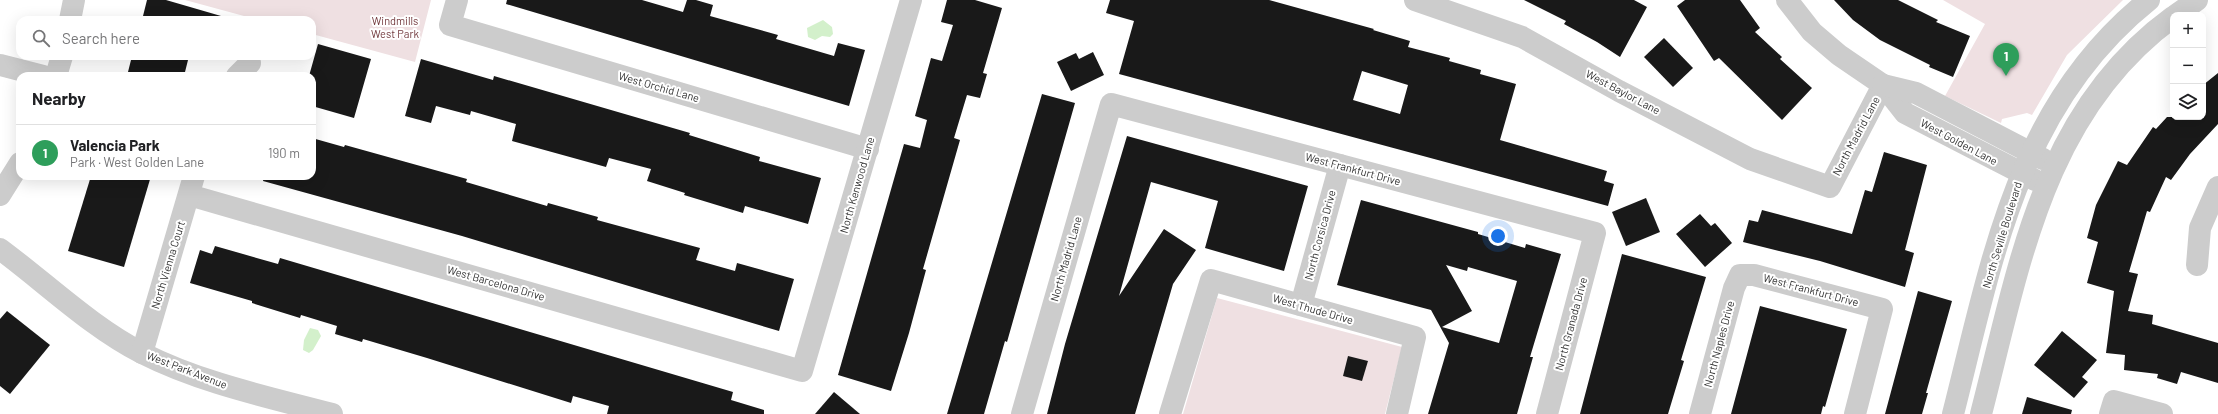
<!DOCTYPE html>
<html lang="en">
<head>
<meta charset="utf-8">
<style>
	:root { --surface:#fff; --page:#f2f2f2; --text:#202124; --muted:#757577; --line:#e0e0e0; --accent:#0b8043 }
	body { margin:0; font-family:Barlow,sans-serif; background:var(--page); color:var(--text) }
	.controls { position:absolute; right:12px; top:12px; display:grid; overflow:hidden; border-radius:8px; box-shadow:0 4px 16px #0002 }
	.controls button { width:36px; height:36px; display:grid; place-items:center; padding:0; border:0; border-bottom:1px solid var(--line); background:var(--surface); color:var(--text); font:20px sans-serif }
	.you { position:absolute; left:1498px; top:236px; width:14px; height:14px; margin:-10px; border:3px solid #fff; border-radius:50%; background:#1a73e8; box-shadow:0 0 0 6px #1a73e833 }
	.badge { display:grid; place-items:center; width:26px; height:26px; border-radius:50%; background:var(--accent); color:#fff; font-size:13px; font-weight:700 }
	.pin { position:absolute; translate:-50% -33px; filter:drop-shadow(0 1px 2px #0008) }
	.pin::after { content:''; position:absolute; top:21px; width:14px; height:12px; background:inherit; clip-path:polygon(0 0,100% 0,50% 100%) }
	.list { margin:0; padding:0; list-style:none }
	h2 { display:flex; justify-content:space-between; align-items:center; height:52px; margin:0; padding:0 16px; font-size:17px }
	h2 small { font-size:13px; font-weight:400; color:var(--muted) }
	.list li { display:grid; grid-template-columns:26px 1fr auto; gap:12px; align-items:center; box-sizing:border-box; height:56px; padding:0 16px; border-top:1px solid var(--line) }
	.list b { display:block; font-size:15px; white-space:nowrap }
	.list p { margin:0; font-size:13px; white-space:nowrap; color:var(--muted) }
	.list em { font-size:13px; font-style:normal; color:var(--muted) }
	.icon { flex:none; width:22px; height:22px; fill:none; stroke:currentColor; stroke-width:2; stroke-linecap:round; stroke-linejoin:round }
	.map { position:relative; flex:none; width:2218px; height:414px; overflow:hidden }
	.search { position:absolute; background:var(--surface); box-shadow:0 4px 16px #0002; left:16px; top:16px; width:300px; height:44px; display:flex; align-items:center; gap:10px; box-sizing:border-box; padding:0 14px; border-radius:12px; color:var(--muted); font-size:15px }
	.panel { position:absolute; background:var(--surface); box-shadow:0 4px 16px #0002; left:16px; top:72px; width:300px; height:108px; border-radius:12px }
	.map>svg:first-child { display:block }
	.green { fill:#efe0e2 }
	.water { fill:#d3f0cb }
	.building { fill:#191919; fill-rule:evenodd }
	.lines { fill:none; stroke-linecap:round; stroke-linejoin:round }
	.minor { stroke:#ccc; stroke-width:22 }
	.labels { text-anchor:middle; stroke-width:4; stroke-linejoin:round; paint-order:stroke }
	.park-label { font-size:11px; fill:#733a3e; stroke:#fff }
	.street-label { font-size:11px; fill:#323232; stroke:#fff }
</style>
</head>
<body>
<div class="map">
<svg width="2218" height="414" viewBox="0 0 2218 414">
	<rect width="100%" height="100%" fill="#fff"/>
	<!-- green -->
	<g class="green">
		<path d="M 185,0 L 431,0 L 415,62 L 312,34 L 312,20 L 259,20 Z"/>
		<path d="M 1943,0 L 2123,0 L 2067,55 L 2032,115 L 2027,113 L 2002,119 L 2001,123 L 1945,96 L 1985,24 Z"/>
		<path d="M 1217,298 L 1402,347 L 1385,414 L 1183,414 Z"/>
	</g>
	<!-- water -->
	<g class="water">
		<path d="M 823,20 L 832,27 L 833,34 L 830,37 L 822,36 L 815,40 L 808,37 L 807,28 Z"/>
		<path d="M 310,328 L 318,330 L 321,336 L 313,350 L 309,353 L 303,350 L 304,340 Z"/>
	</g>
	<!-- building -->
	<g class="building">
		<path d="M 147,0 L 166,0 L 221,16 L 220,20 L 142,20 Z"/>
		<path d="M 507,0 L 642,0 L 683,12 L 687,0 L 696,0 L 713,5 L 710,16 L 778,35 L 776,39 L 834,56 L 838,43 L 865,50 L 849,106 L 506,4 Z"/>
		<path d="M 947,0 L 975,0 L 1002,8 L 983,73 L 987,74 L 980,98 L 967,95 L 954,138 L 960,140 L 923,269 L 926,270 L 909,333 L 891,391 L 838,375 L 904,144 L 920,148 L 927,120 L 915,116 L 931,58 L 942,61 L 953,25 L 941,22 Z"/>
		<path d="M 1110,0 L 1269,0 L 1374,29 L 1373,30 L 1410,41 L 1408,47 L 1450,58 L 1449,61 L 1481,70 L 1480,74 L 1516,84 L 1500,140 L 1607,171 L 1604,181 L 1614,184 L 1608,206 L 1119,74 L 1134,21 L 1106,13 ZM 1362,71 L 1408,85 L 1400,114 L 1353,100 Z"/>
		<path d="M 1524,0 L 1634,0 L 1647,7 L 1620,57 L 1597,42 L 1564,24 L 1566,21 Z"/>
		<path d="M 1685,0 L 1740,0 L 1760,28 L 1755,32 L 1782,57 L 1780,59 L 1812,88 L 1782,120 L 1719,58 L 1714,61 L 1677,6 Z"/>
		<path d="M 1834,0 L 1898,0 L 1938,20 L 1936,22 L 1970,36 L 1953,77 L 1929,67 L 1930,65 L 1880,40 L 1853,20 Z"/>
		<path d="M 1664,38 L 1693,68 L 1673,87 L 1644,57 Z"/>
		<path d="M 318,44 L 371,59 L 354,118 L 312,106 L 312,76 L 309,76 Z"/>
		<path d="M 1093,52 L 1104,75 L 1071,91 L 1057,62 L 1076,53 L 1079,59 Z"/>
		<path d="M 132,56 L 189,56 L 184,76 L 127,76 Z"/>
		<path d="M 421,59 L 493,80 L 494,76 L 690,133 L 689,135 L 760,157 L 759,161 L 821,178 L 808,224 L 745,206 L 743,213 L 684,195 L 685,193 L 647,181 L 651,169 L 609,158 L 606,167 L 512,141 L 516,124 L 471,111 L 470,115 L 436,106 L 431,123 L 405,116 Z"/>
		<path d="M 2218,73 L 2218,124 L 2190,154 L 2171,180 L 2166,177 L 2150,212 L 2147,211 L 2129,272 L 2138,274 L 2128,311 L 2153,315 L 2152,324 L 2218,343 L 2218,383 L 2181,372 L 2177,384 L 2157,378 L 2158,374 L 2124,370 L 2125,355 L 2106,353 L 2114,291 L 2087,283 L 2098,242 L 2087,238 L 2096,205 L 2118,161 L 2127,165 L 2153,127 L 2156,129 L 2167,117 L 2203,117 L 2203,85 Z"/>
		<path d="M 1042,94 L 1075,103 L 1007,342 L 1005,341 L 984,414 L 947,414 Z"/>
		<path d="M 1127,136 L 1308,186 L 1284,271 L 1205,248 L 1218,201 L 1151,182 L 1119,296 L 1164,229 L 1196,250 L 1173,284 L 1135,414 L 1047,414 L 1065,344 Z"/>
		<path d="M 312,138 L 344,147 L 345,145 L 467,179 L 466,182 L 547,206 L 548,203 L 598,217 L 597,220 L 700,248 L 696,260 L 735,271 L 737,263 L 794,279 L 779,331 L 462,236 L 263,181 L 264,176 L 312,176 Z"/>
		<path d="M 1884,152 L 1927,165 L 1905,250 L 1914,253 L 1905,287 L 1820,261 L 1743,242 L 1749,220 L 1758,222 L 1762,210 L 1852,234 L 1865,190 L 1872,192 Z"/>
		<path d="M 91,176 L 151,176 L 124,267 L 68,251 Z"/>
		<path d="M 1646,198 L 1660,232 L 1626,246 L 1612,212 Z"/>
		<path d="M 1361,200 L 1478,232 L 1478,234 L 1525,248 L 1526,244 L 1561,254 L 1530,357 L 1533,357 L 1517,414 L 1428,414 L 1449,343 L 1431,310 L 1337,285 ZM 1446,265 L 1467,271 L 1468,267 L 1517,281 L 1499,343 L 1442,327 L 1472,311 Z"/>
		<path d="M 1700,214 L 1711,226 L 1715,223 L 1732,243 L 1705,267 L 1676,234 Z"/>
		<path d="M 215,246 L 278,264 L 280,258 L 733,392 L 731,400 L 764,410 L 764,414 L 607,414 L 609,406 L 573,396 L 571,403 L 427,358 L 363,339 L 362,342 L 335,334 L 337,326 L 301,315 L 300,318 L 252,303 L 252,301 L 190,283 L 200,250 L 212,254 Z"/>
		<path d="M 1622,254 L 1706,277 L 1681,360 L 1684,361 L 1668,414 L 1580,414 Z"/>
		<path d="M 1918,291 L 1952,301 L 1926,393 L 1928,393 L 1922,414 L 1885,414 Z"/>
		<path d="M 1760,306 L 1847,329 L 1825,407 L 1823,406 L 1821,414 L 1731,414 Z"/>
		<path d="M 7,311 L 50,345 L 10,394 L 0,386 L 0,319 Z"/>
		<path d="M 2062,331 L 2097,360 L 2082,377 L 2088,382 L 2074,398 L 2034,365 Z"/>
		<path d="M 1348,356 L 1368,361 L 1362,381 L 1343,376 Z"/>
		<path d="M 834,392 L 860,414 L 815,414 Z"/>
		<path d="M 2027,397 L 2072,410 L 2071,414 L 2022,414 Z"/>
	</g>
	<g class="lines">
		<!-- minor -->
		<g class="minor">
			<path d="M 457,0 L 450,25 L 868,149"/>
			<path d="M 1415,0 L 1522,37 L 1619,91 L 1750,159 L 1830,187 L 1883,85"/>
			<path d="M 1787,0 L 1812,32 L 1839,55 L 1883,85 L 1905,113 L 2035,180"/>
			<path d="M 2176,15 L 2197,0"/>
			<path d="M 70,20 L 74,0"/>
			<path d="M 0,65 L 43,76"/>
			<path d="M 56,76 L 62,56"/>
			<path d="M 237,76 L 250,63"/>
			<path d="M 1883,85 L 1916,93 L 2043,159"/>
			<path d="M 0,195 L 20,163"/>
			<path d="M 189,195 L 802,371 L 911,0"/>
			<path d="M 0,249 C 46,283 91,327 142,353 C 201,383 268,397 332,414"/>
			<path d="M 2197,265 L 2200,228 L 2218,187"/>
			<path d="M 1301,305 L 1340,165"/>
			<path d="M 142,353 L 194,176"/>
			<path d="M 1022,414 L 1111,104 L 1595,233 L 1547,414"/>
			<path d="M 1170,414 L 1211,280 L 1415,337 L 1397,414"/>
			<path d="M 1700,414 L 1734,288 L 1740,275 L 1754,275 L 1882,309 L 1855,414"/>
			<path d="M 1953,414 C 1992,261 2017,105 2149,0"/>
			<path d="M 1981,414 C 2019,268 2042,112 2173,17"/>
			<path d="M 2110,414 L 2114,401 L 2162,414"/>
		</g>
	</g>
	<g class="labels">
		<!-- park labels -->
		<g class="park-label">
			<text x="395" y="25">Windmills<tspan x="395" dy="13">West Park</tspan></text>
		</g>
		<!-- street labels -->
		<g class="street-label">
			<text transform="translate(659 87) rotate(16)" y="4">West Orchid Lane</text>
			<text transform="translate(1623 92) rotate(28)" y="4">West Baylor Lane</text>
			<text transform="translate(1856 136) rotate(-62)" y="4">North Madrid Lane</text>
			<text transform="translate(1959 142) rotate(28)" y="4">West Golden Lane</text>
			<text transform="translate(1353 169) rotate(15)" y="4">West Frankfurt Drive</text>
			<text transform="translate(857 185) rotate(-74)" y="4">North Kenwood Lane</text>
			<text transform="translate(1320 235) rotate(-75)" y="4">North Corsica Drive</text>
			<text transform="translate(2002 235) rotate(-73)" y="4">North Seville Boulevard</text>
			<text transform="translate(1066 259) rotate(-74)" y="4">North Madrid Lane</text>
			<text transform="translate(168 265) rotate(-73)" y="4">North Vienna Court</text>
			<text transform="translate(496 283) rotate(16)" y="4">West Barcelona Drive</text>
			<text transform="translate(1811 290) rotate(15)" y="4">West Frankfurt Drive</text>
			<text transform="translate(1313 309) rotate(16)" y="4">West Thude Drive</text>
			<text transform="translate(1571 324) rotate(-75)" y="4">North Granada Drive</text>
			<text transform="translate(1719 344) rotate(-75)" y="4">North Naples Drive</text>
			<text transform="translate(187 370) rotate(21)" y="4">West Park Avenue</text>
		</g>
	</g>
</svg>
<div class="controls">
<button>+</button>
<button>−</button>
<button><svg class="icon" aria-label="layers" viewBox="0 0 24 24"><path d="M12 4l9 5-9 5-9-5zM3 14l9 5 9-5"/></svg></button>
</div>
<div class="you"></div>
<div class="pin badge" style="left:2006px;top:76px;background:#2e9e5b">1</div>
<div class="search"><svg class="icon" aria-label="search" viewBox="0 0 24 24"><circle cx="10" cy="10" r="6"/><path d="M15 15l6 6"/></svg>Search here</div>
<section class="panel">
<h2>Nearby<small></small></h2>
<ul class="list">
<li><span class="badge" style="background:#2e9e5b">1</span><div><b>Valencia Park</b><p>Park · West Golden Lane</p></div><em>190 m</em></li>
</ul>
</section>
</div>
</body>
</html>
